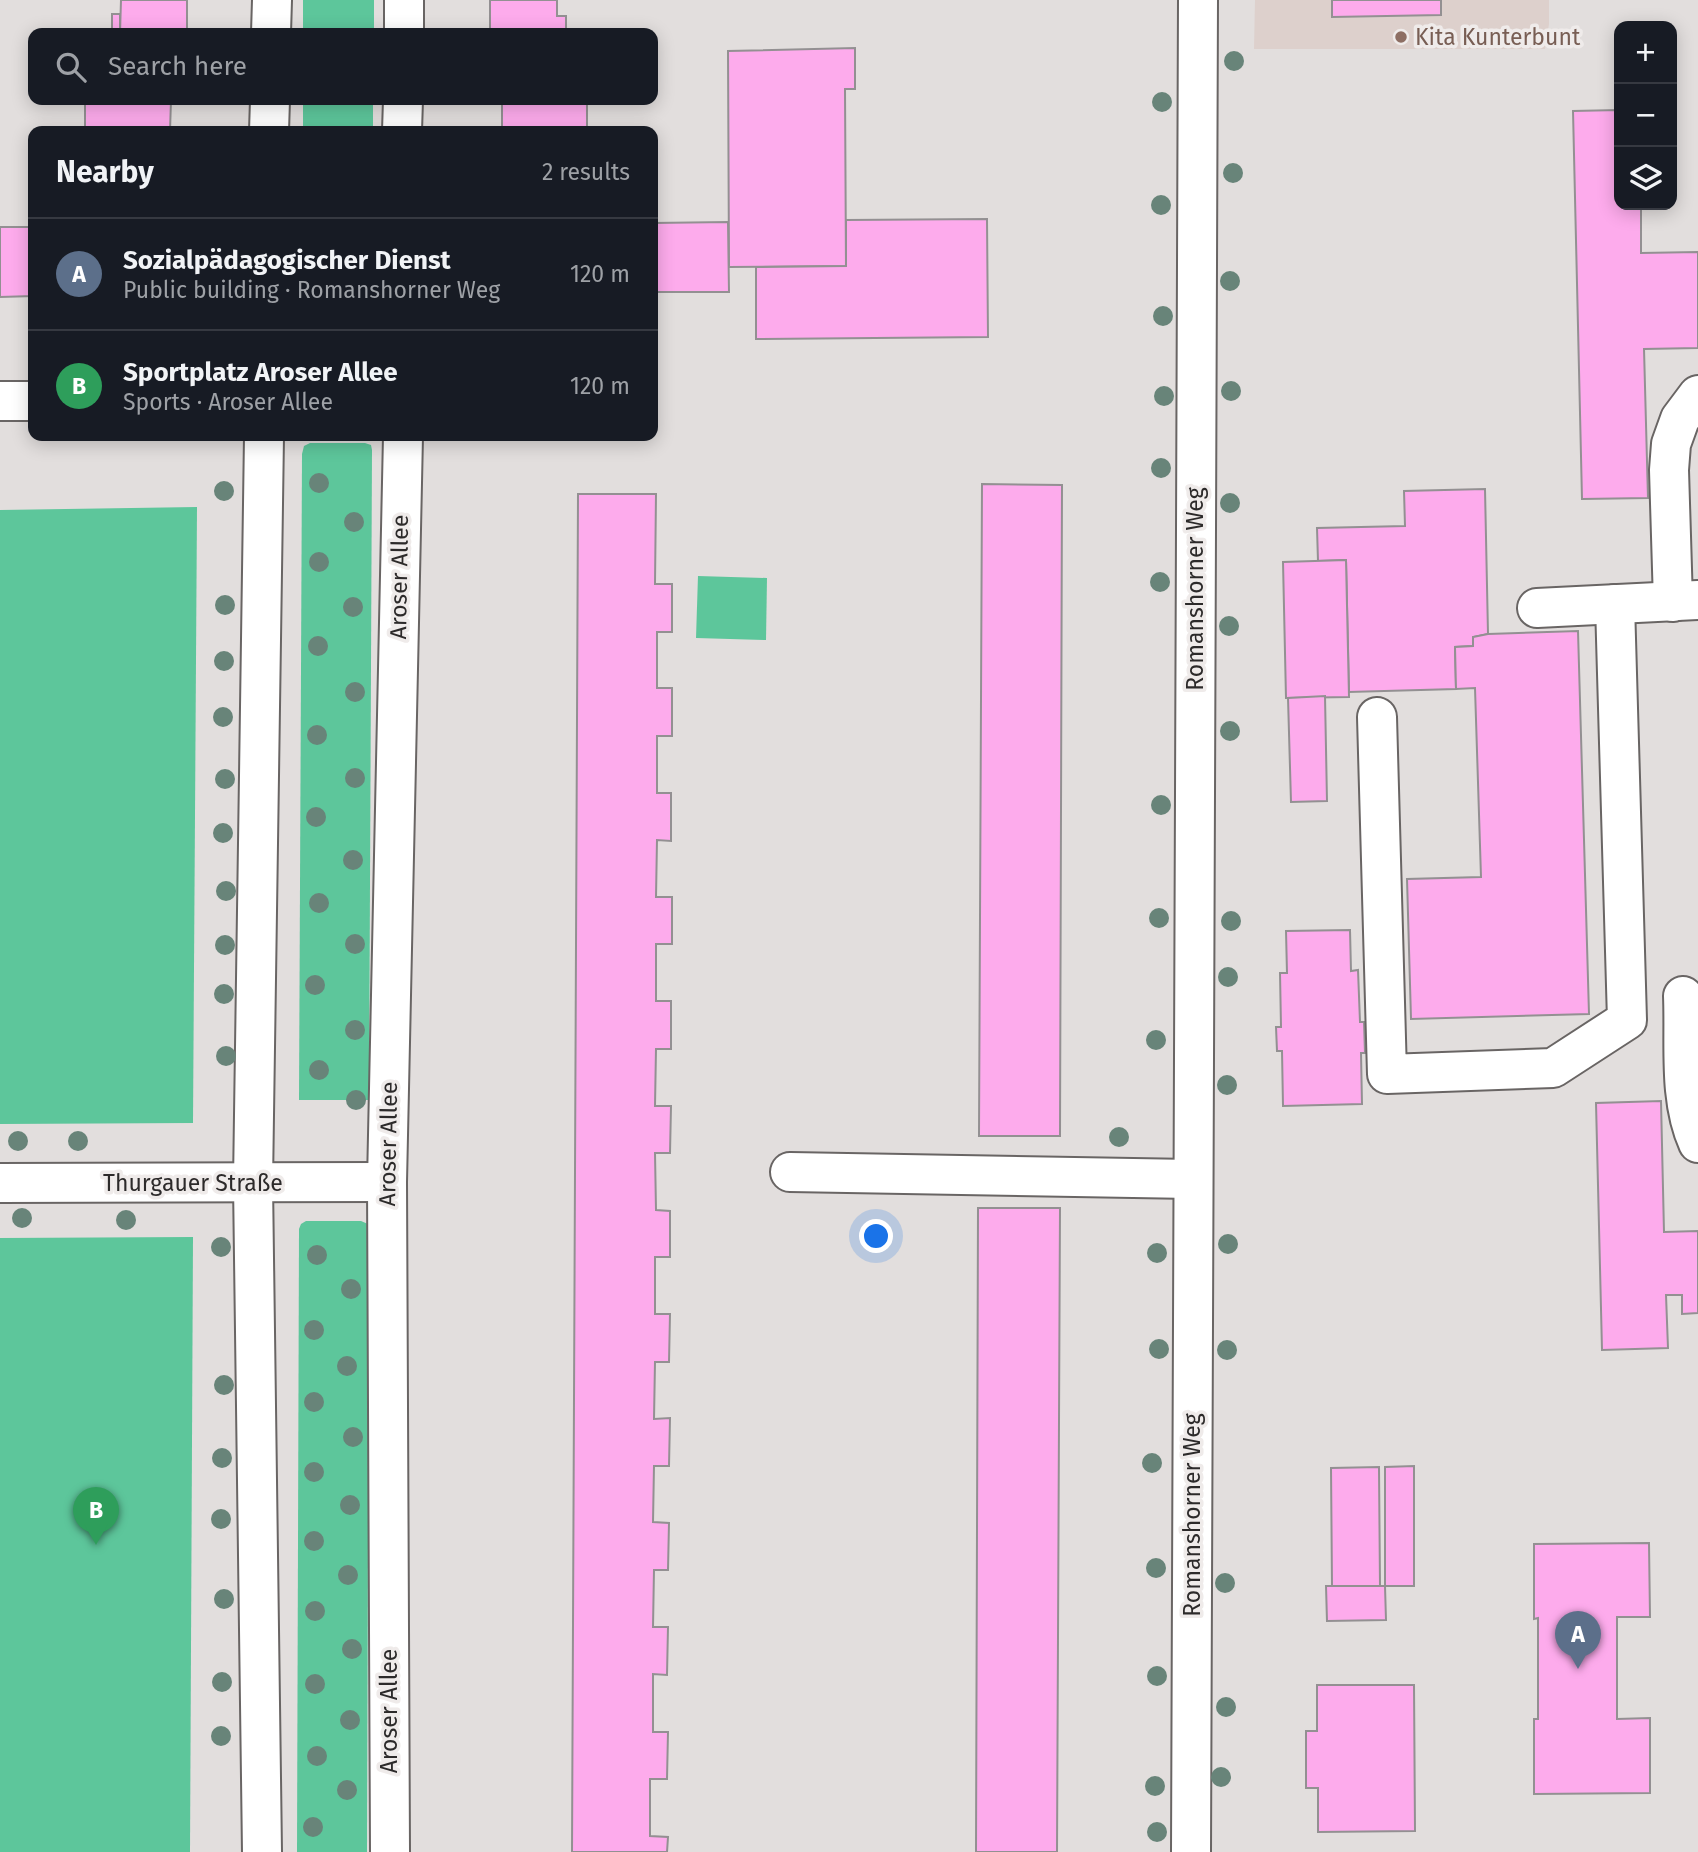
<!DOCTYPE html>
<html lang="en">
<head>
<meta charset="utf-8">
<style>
	:root { --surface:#171b24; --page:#20242c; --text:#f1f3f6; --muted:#9ea1a6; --line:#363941; --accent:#018e77 }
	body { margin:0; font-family:"Fira Sans",sans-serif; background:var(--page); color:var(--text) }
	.controls { position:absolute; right:21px; top:21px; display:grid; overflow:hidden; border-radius:14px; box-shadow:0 4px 18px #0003 }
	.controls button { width:63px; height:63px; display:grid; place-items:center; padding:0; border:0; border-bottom:2px solid var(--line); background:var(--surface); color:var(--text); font:35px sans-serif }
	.you { position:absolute; left:877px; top:1237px; width:24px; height:24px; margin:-18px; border:5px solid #fff; border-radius:50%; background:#1a73e8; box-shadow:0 0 0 10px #1a73e833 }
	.badge { display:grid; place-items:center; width:46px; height:46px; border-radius:50%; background:var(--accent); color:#fff; font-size:23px; font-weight:700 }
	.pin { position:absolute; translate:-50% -58px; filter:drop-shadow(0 2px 4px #0008) }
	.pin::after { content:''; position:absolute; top:37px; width:24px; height:21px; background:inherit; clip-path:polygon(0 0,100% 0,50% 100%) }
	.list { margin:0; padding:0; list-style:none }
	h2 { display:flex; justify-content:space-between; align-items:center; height:91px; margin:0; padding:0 28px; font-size:30px }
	h2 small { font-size:23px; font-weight:400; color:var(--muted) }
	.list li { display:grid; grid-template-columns:46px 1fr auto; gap:21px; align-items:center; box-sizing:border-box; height:112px; padding:0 28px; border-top:2px solid var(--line) }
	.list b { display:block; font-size:26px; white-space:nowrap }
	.list p { margin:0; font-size:23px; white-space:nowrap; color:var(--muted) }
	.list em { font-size:23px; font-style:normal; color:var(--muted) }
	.icon { flex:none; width:38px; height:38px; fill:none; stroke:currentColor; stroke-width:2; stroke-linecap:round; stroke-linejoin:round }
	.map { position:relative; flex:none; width:1698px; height:1852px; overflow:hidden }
	.search { position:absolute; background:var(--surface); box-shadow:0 4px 18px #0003; left:28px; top:28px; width:630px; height:77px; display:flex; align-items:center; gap:18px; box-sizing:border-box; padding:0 24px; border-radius:14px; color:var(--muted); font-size:26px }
	.panel { position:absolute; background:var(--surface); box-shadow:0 4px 18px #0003; left:28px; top:126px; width:630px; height:315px; border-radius:14px }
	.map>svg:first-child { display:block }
	.built { fill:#ddd0cc }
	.green { fill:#5dc69b }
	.building { fill:#fdabec; stroke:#939092; stroke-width:2 }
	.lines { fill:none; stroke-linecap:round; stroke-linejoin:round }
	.minor-casing { stroke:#696564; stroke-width:42 }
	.major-casing { stroke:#696564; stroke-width:42 }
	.minor { stroke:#fff; stroke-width:38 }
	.major { stroke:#fff; stroke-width:38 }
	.tree { fill:#688479 }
	.education-dot { fill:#8d6e63; stroke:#efebea; stroke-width:2.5 }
	.labels { text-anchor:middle; stroke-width:7; stroke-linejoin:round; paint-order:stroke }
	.education-label { font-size:23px; fill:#785e54; stroke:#efebea; text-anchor:start }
	.street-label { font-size:23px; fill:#2c2a2a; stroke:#efebea }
</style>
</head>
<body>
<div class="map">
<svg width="1698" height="1852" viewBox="0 0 1698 1852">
	<rect width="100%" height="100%" fill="#e2dedd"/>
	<!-- built -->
	<path class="built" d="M 1255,0 L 1549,0 L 1549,24 L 1545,49 L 1254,49 Z"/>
	<!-- green -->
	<g class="green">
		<rect x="303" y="0" width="71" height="33"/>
		<rect x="303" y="100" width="70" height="31"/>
		<path d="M 310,443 L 365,443 L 371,445 L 372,450 L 369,1100 L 299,1100 L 302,454 L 304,446 Z"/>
		<path d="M 197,507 L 193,1123 L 0,1124 L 0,510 Z"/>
		<path d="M 698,576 L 767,578 L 766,640 L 696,638 Z"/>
		<path d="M 306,1221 L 361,1221 L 368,1224 L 369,1228 L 367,1852 L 297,1852 L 299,1229 L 301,1224 Z"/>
		<path d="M 193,1237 L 190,1852 L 0,1852 L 0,1238 Z"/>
	</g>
	<!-- building -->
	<g class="building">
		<path d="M 121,0 L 187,0 L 187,33 L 120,33 Z"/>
		<path d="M 490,0 L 557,0 L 557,16 L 566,16 L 566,33 L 490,33 Z"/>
		<path d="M 1332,0 L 1441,0 L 1441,15 L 1332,17 Z"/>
		<rect x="112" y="14" width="8" height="19"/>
		<path d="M 855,48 L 855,89 L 845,89 L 846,266 L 729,267 L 728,51 Z"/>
		<path d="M 85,100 L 171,100 L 170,131 L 85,131 Z"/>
		<rect x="502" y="100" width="85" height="31"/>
		<path d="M 1619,110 L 1619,205 L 1641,205 L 1641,253 L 1698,252 L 1698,348 L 1644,349 L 1648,498 L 1582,499 L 1573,111 Z"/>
		<path d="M 987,219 L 988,337 L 756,339 L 756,267 L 846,266 L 846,220 Z"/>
		<path d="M 728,222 L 729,292 L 653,292 L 653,223 Z"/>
		<path d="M 0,227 L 33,227 L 33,296 L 0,297 Z"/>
		<path d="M 982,484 L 1062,485 L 1060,1136 L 979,1136 Z"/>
		<path d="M 1485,489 L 1488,634 L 1473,637 L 1473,646 L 1455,647 L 1456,689 L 1349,692 L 1346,560 L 1318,561 L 1317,528 L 1405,526 L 1404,491 Z"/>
		<path d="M 578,494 L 656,494 L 655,584 L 672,584 L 672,632 L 657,632 L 657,688 L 672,688 L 672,736 L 657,736 L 657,793 L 671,793 L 671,841 L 657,840 L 656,897 L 672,897 L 672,944 L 656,944 L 656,1001 L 671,1001 L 671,1049 L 656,1049 L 655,1106 L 671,1106 L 670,1153 L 655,1153 L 656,1210 L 670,1211 L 670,1257 L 655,1257 L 655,1314 L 670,1314 L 669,1362 L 655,1362 L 654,1419 L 670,1418 L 669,1466 L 654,1466 L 653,1522 L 669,1523 L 668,1570 L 654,1570 L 653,1627 L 668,1627 L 667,1675 L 653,1674 L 653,1732 L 668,1732 L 667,1779 L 650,1779 L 650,1836 L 668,1837 L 667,1852 L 572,1852 Z"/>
		<path d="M 1346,560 L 1349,697 L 1286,698 L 1283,562 Z"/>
		<path d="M 1578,631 L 1589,1014 L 1411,1019 L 1407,879 L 1481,877 L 1475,688 L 1456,689 L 1455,647 L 1473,646 L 1473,637 L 1488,634 Z"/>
		<path d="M 1325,696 L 1327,801 L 1291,802 L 1288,698 Z"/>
		<path d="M 1350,930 L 1351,971 L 1358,970 L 1360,1022 L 1364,1022 L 1365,1053 L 1361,1053 L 1362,1104 L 1283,1106 L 1282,1051 L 1277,1051 L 1276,1027 L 1281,1027 L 1280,973 L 1287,973 L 1286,931 Z"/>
		<path d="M 1661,1101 L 1664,1232 L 1698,1231 L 1698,1313 L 1682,1314 L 1682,1295 L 1666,1295 L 1668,1348 L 1602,1350 L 1596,1103 Z"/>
		<path d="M 978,1208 L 1060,1208 L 1057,1852 L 976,1852 Z"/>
		<path d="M 1414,1466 L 1414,1586 L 1385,1586 L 1385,1467 Z"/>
		<path d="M 1379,1467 L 1380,1586 L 1332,1586 L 1331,1468 Z"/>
		<path d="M 1649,1543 L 1650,1617 L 1617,1617 L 1617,1719 L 1650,1718 L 1650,1793 L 1534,1794 L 1534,1719 L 1538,1719 L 1538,1618 L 1534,1619 L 1534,1544 Z"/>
		<path d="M 1326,1586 L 1385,1586 L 1386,1620 L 1327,1621 Z"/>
		<path d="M 1317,1685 L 1414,1685 L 1415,1831 L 1318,1832 L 1318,1788 L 1306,1788 L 1306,1731 L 1317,1731 Z"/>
	</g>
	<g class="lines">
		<!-- minor casing -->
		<g class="minor-casing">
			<g id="minor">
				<path d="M 0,401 L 33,401"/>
				<path d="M 1673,602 L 1669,470 L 1671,444 L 1680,419 L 1698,395"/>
				<path d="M 1537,608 L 1698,600"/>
				<path d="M 1377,717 L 1387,1074 L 1553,1068 L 1627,1020 L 1615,604"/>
				<path d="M 1683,996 C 1685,1044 1678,1099 1698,1143"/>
				<path d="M 790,1172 L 1192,1179"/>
				<path d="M 0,1183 L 387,1182"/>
				<path d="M 1191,1852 L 1198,0"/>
			</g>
		</g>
		<!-- major casing -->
		<g class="major-casing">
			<g id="major">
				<path d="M 271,33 L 272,0"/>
				<path d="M 404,33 L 404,0"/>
				<path d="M 269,131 L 270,100"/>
				<path d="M 402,131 L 403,100"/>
				<path d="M 262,1852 L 253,1183 L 264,436"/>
				<path d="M 390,1852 L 387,1182 L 403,436"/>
			</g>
		</g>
		<!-- minor -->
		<use href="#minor" class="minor"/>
		<!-- major -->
		<use href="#major" class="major"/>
	</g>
	<!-- trees -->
	<g class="tree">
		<circle cx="1234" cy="61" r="10"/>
		<circle cx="1162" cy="102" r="10"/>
		<circle cx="1233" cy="173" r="10"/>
		<circle cx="1161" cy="205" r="10"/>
		<circle cx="1230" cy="281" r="10"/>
		<circle cx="1163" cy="316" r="10"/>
		<circle cx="1231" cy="391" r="10"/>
		<circle cx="1164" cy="396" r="10"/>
		<circle cx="1161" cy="468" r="10"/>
		<circle cx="319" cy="483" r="10"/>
		<circle cx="224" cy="491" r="10"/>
		<circle cx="1230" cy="503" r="10"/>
		<circle cx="354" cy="522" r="10"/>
		<circle cx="319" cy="562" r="10"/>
		<circle cx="1160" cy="582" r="10"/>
		<circle cx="225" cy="605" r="10"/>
		<circle cx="353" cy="607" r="10"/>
		<circle cx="1229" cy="626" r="10"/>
		<circle cx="318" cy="646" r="10"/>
		<circle cx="224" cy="661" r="10"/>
		<circle cx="355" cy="692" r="10"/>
		<circle cx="223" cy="717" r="10"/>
		<circle cx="1230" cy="731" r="10"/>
		<circle cx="317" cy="735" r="10"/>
		<circle cx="355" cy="778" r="10"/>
		<circle cx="225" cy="779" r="10"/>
		<circle cx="1161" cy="805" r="10"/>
		<circle cx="316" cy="817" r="10"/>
		<circle cx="223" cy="833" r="10"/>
		<circle cx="353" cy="860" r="10"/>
		<circle cx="226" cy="891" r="10"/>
		<circle cx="319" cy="903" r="10"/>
		<circle cx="1159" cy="918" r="10"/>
		<circle cx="1231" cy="921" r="10"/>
		<circle cx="355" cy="944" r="10"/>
		<circle cx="225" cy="945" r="10"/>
		<circle cx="1228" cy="977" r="10"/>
		<circle cx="315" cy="985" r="10"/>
		<circle cx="224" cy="994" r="10"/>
		<circle cx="355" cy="1030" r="10"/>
		<circle cx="1156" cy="1040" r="10"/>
		<circle cx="226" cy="1056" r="10"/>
		<circle cx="319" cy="1070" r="10"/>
		<circle cx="1227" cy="1085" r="10"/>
		<circle cx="356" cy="1100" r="10"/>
		<circle cx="1119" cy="1137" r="10"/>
		<circle cx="18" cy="1141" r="10"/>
		<circle cx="78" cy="1141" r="10"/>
		<circle cx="22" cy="1218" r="10"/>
		<circle cx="126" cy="1220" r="10"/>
		<circle cx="1228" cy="1244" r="10"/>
		<circle cx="221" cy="1247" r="10"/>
		<circle cx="1157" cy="1253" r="10"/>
		<circle cx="317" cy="1255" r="10"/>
		<circle cx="351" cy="1289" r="10"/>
		<circle cx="314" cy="1330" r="10"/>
		<circle cx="1159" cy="1349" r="10"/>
		<circle cx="1227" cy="1350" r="10"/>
		<circle cx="347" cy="1366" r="10"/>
		<circle cx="224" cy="1385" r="10"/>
		<circle cx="314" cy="1402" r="10"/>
		<circle cx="353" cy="1437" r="10"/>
		<circle cx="222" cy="1458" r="10"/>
		<circle cx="1152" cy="1463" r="10"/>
		<circle cx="314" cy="1472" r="10"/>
		<circle cx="350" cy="1505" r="10"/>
		<circle cx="221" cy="1519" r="10"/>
		<circle cx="314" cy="1541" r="10"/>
		<circle cx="1156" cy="1568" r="10"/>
		<circle cx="348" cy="1575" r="10"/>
		<circle cx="1225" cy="1583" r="10"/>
		<circle cx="224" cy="1599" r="10"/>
		<circle cx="315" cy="1611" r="10"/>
		<circle cx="352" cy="1649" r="10"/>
		<circle cx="1157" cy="1676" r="10"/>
		<circle cx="222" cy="1682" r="10"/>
		<circle cx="315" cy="1684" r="10"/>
		<circle cx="1226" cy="1707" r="10"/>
		<circle cx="350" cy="1720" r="10"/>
		<circle cx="221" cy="1736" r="10"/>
		<circle cx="317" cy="1756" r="10"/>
		<circle cx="1221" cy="1777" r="10"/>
		<circle cx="1155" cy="1786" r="10"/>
		<circle cx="347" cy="1790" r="10"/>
		<circle cx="313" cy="1827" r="10"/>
		<circle cx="1157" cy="1832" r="10"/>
	</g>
	<!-- markers -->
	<circle class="education-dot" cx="1401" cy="37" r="7"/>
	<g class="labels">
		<!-- education labels -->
		<g class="education-label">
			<text x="1415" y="45">Kita Kunterbunt</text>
		</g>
		<!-- street labels -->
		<g class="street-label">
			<text transform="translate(399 577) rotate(-89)" y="8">Aroser Allee</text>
			<text transform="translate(1195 589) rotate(-90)" y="8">Romanshorner Weg</text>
			<text transform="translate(388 1144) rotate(-89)" y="8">Aroser Allee</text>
			<text x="193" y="1191">Thurgauer Straße</text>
			<text transform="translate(1192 1515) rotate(-90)" y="8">Romanshorner Weg</text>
			<text transform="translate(389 1711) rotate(-90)" y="8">Aroser Allee</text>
		</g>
	</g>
</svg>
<div class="controls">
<button>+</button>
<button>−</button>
<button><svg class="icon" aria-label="layers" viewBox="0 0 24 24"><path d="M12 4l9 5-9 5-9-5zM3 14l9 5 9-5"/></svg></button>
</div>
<div class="you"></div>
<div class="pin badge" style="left:1578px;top:1669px;background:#5c6f8a">A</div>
<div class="pin badge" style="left:96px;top:1545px;background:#2e9e5b">B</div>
<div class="search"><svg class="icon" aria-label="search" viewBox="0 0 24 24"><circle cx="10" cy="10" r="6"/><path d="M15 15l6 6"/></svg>Search here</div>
<section class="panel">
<h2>Nearby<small>2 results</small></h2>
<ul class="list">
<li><span class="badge" style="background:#5c6f8a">A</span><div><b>Sozialpädagogischer Dienst</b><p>Public building · Romanshorner Weg</p></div><em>120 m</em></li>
<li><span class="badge" style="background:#2e9e5b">B</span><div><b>Sportplatz Aroser Allee</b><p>Sports · Aroser Allee</p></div><em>120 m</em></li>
</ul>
</section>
</div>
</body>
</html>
